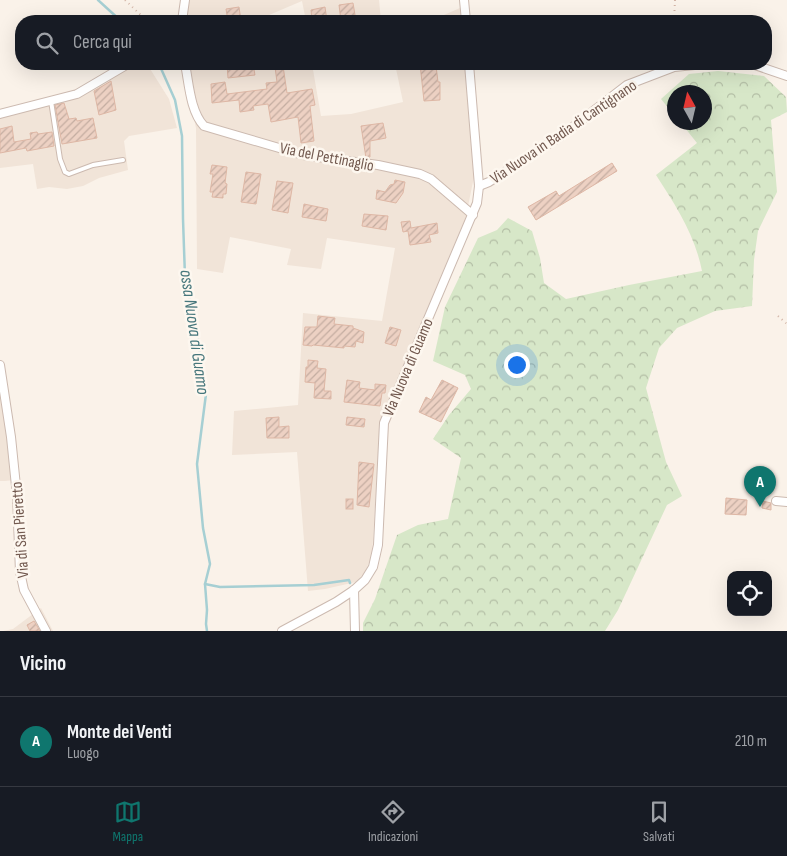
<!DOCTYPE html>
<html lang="it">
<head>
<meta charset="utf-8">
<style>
	:root { --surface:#171b24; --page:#20242c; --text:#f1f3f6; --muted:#9ea1a6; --line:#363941; --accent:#0f766e }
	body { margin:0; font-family:"Sofia Sans Condensed",sans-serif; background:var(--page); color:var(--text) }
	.controls { position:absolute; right:15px; bottom:15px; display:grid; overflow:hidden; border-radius:10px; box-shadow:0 5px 20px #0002 }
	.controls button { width:45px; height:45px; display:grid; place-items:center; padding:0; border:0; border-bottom:1px solid var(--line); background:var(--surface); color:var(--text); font:25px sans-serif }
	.compass { position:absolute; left:667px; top:85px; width:45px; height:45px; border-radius:50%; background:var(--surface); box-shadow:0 5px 20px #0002; rotate:352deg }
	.you { position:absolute; left:516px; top:364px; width:18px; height:18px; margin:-12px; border:4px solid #fff; border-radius:50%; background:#1a73e8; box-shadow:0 0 0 8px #1a73e833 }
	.badge { display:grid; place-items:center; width:32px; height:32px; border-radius:50%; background:var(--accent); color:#fff; font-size:16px; font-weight:700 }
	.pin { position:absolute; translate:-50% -41px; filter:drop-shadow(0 1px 2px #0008) }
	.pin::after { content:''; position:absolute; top:26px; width:18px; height:15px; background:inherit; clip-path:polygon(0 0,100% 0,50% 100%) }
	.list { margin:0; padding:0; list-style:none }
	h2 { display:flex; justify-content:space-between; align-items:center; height:65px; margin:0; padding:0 20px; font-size:21px }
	h2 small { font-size:16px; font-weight:400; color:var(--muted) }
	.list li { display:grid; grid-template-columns:32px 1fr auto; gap:15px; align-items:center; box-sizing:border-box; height:90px; padding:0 20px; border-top:1px solid var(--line) }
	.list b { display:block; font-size:19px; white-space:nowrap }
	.list p { margin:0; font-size:16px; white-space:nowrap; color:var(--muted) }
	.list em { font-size:16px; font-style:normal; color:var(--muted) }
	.icon { flex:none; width:28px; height:28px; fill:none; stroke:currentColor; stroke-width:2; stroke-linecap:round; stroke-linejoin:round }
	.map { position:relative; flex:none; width:787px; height:631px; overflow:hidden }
	.search { position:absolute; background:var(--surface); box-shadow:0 5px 20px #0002; left:15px; right:15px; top:15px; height:55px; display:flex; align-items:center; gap:12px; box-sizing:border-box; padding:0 18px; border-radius:20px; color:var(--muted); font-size:19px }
	.sheet { height:155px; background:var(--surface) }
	nav { display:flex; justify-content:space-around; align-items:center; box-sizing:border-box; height:70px; border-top:1px solid var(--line); background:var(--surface); font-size:14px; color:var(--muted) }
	nav a { display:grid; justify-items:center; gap:2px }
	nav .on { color:var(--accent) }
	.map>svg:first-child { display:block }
	.residential { fill:#f1e4d8 }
	.forest { fill:url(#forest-crowns) }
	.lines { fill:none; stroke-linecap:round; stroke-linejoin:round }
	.stream { stroke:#a6cfd3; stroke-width:2.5 }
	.building { fill:url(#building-hatch); stroke:#deb7a5 }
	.lane-casing { stroke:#ccbab0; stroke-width:6 }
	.street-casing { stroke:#ccbab0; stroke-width:10 }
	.path { stroke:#d2b4a6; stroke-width:2; stroke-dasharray:1 4; stroke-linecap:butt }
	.lane { stroke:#fff; stroke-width:4 }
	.street { stroke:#fff; stroke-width:8 }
	.labels { text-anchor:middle; stroke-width:5; stroke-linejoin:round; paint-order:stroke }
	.street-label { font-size:16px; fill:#72594f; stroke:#fdf7ef }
	.water-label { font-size:18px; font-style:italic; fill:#47777c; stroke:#fdf7ef }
</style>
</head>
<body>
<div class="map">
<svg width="787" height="631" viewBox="0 0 787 631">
	<defs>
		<pattern id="forest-crowns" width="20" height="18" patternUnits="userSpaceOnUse" patternTransform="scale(1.25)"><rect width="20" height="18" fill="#d7e7c8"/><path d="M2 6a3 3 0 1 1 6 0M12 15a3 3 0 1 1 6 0" fill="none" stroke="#b3bea5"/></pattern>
		<pattern id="building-hatch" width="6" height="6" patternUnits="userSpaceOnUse" patternTransform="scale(1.25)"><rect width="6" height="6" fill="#edd1c3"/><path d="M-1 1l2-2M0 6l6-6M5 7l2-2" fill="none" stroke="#c4ada1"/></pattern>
	</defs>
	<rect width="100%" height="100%" fill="#faf2e9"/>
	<!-- residential -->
	<g class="residential">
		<path d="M 182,0 L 379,0 L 381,21 L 306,21 L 302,1 L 255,21 L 179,21 Z"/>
		<path d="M 460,8 L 461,21 L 430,21 Z"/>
		<path d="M 131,64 L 147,64 L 169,99 L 177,128 L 129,136 L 124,141 L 128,170 L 99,178 L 83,186 L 67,189 L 49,187 L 37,189 L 33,164 L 0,168 L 0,115 L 74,96 Z"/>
		<path d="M 182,64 L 312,64 L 321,116 L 351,114 L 403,102 L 395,64 L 465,64 L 475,172 L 465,221 L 419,329 L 380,424 L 372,556 L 365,572 L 356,582 L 325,589 L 308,591 L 297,452 L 232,455 L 234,411 L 298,405 L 303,313 L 382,321 L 395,248 L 327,238 L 321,269 L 287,265 L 291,249 L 230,237 L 223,273 L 197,269 L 196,128 Z"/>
		<path d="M 0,377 L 14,480 L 5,481 L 0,481 Z"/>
		<path d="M 41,608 L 53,631 L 3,631 L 13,629 Z"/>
	</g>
	<!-- forest -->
	<path class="forest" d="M 718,71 L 764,76 L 786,97 L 787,112 L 771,120 L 777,192 L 758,231 L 754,260 L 752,306 L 715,311 L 677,328 L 659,348 L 646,388 L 666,462 L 682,496 L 667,505 L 618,610 L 605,631 L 363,631 L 363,623 L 375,599 L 397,535 L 418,525 L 448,519 L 461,458 L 433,439 L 449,415 L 471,389 L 465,375 L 433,361 L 445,307 L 478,238 L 497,230 L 508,218 L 532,231 L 540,258 L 544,283 L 566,299 L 629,285 L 702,271 C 695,235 676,206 656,175 L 697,143 L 681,123 L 704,122 L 704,92 L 674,92 L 674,115 L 661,99 L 689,74 Z"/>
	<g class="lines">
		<!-- stream -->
		<g class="stream">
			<path d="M 98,0 L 121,21"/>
			<path d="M 159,64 L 175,100 L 182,136 L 183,219 L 185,277 L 197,333 L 206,394 L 197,464 L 203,528 L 210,564 L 205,584 L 207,610 L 206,624 L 207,631"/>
			<path d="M 205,584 L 220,587 L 314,585 L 349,580 L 350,583"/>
		</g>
	</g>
	<!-- building -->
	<g class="building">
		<path d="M 353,3 L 356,21 L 341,21 L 339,5 Z"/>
		<path d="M 239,7 L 241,21 L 228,21 L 226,9 Z"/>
		<path d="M 325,7 L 327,21 L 312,21 L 311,10 Z"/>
		<path d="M 227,64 L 253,64 L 255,75 L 228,78 Z"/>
		<path d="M 420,64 L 431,64 L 431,66 L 436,66 L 438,82 L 440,82 L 440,100 L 424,101 Z"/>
		<path d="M 283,66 L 287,93 L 312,89 L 315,105 L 310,106 L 314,141 L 301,143 L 298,117 L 271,122 L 268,104 L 253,106 L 254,110 L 240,112 L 239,100 L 212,103 L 211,84 L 225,82 L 227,94 L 267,89 L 266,83 L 277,82 L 275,67 Z"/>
		<path d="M 111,81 L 116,110 L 99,115 L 94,91 Z"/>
		<path d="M 64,103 L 69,119 L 76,118 L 77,121 L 93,118 L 97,138 L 62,144 L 55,105 Z"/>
		<path d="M 383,123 L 386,138 L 370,141 L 370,157 L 366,158 L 361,126 Z"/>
		<path d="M 12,126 L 14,142 L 31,139 L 30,133 L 37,132 L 38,134 L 52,132 L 54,146 L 27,151 L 26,148 L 0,153 L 0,129 Z"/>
		<path d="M 612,163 L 617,171 L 536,220 L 528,207 L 556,191 L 559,196 Z"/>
		<path d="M 212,165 L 227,167 L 225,183 L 227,184 L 226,194 L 223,194 L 223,198 L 212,197 L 213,192 L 210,192 L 213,174 L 210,174 Z"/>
		<path d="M 246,172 L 261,174 L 256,204 L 241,202 Z"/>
		<path d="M 395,180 L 405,182 L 403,193 L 396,203 L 376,199 L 377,190 L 385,192 L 390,185 L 394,184 Z"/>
		<path d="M 277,181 L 293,183 L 288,213 L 272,210 Z"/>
		<path d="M 304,204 L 328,209 L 326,221 L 302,217 Z"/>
		<path d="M 364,214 L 388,216 L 386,230 L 362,226 Z"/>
		<path d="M 410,221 L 411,228 L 437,223 L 438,233 L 429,235 L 431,242 L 410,245 L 408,231 L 403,232 L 401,222 Z"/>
		<path d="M 318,316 L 335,318 L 334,324 L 353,326 L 353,328 L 364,332 L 363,343 L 356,341 L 355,347 L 344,346 L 344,348 L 313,345 L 312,346 L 303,345 L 305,327 L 317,327 Z"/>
		<path d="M 390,327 L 401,330 L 396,346 L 385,343 Z"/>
		<path d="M 308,360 L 318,361 L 317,368 L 326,369 L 324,391 L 331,391 L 331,399 L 314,398 L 315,383 L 305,382 L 306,367 L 308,367 Z"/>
		<path d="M 347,380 L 360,382 L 359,388 L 375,390 L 375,384 L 386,385 L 385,393 L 382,393 L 380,406 L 344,402 Z"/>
		<path d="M 442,380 L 458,388 L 441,422 L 419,412 L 426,397 L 431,400 Z"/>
		<path d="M 279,417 L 279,427 L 289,426 L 289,438 L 267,438 L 266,418 Z"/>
		<path d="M 347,417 L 365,419 L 364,427 L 346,425 Z"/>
		<path d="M 359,462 L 374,464 L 369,507 L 357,505 Z"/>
		<path d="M 726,498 L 747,500 L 746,515 L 725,514 Z"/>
		<rect x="346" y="499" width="7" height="10"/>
		<path d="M 763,501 L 771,503 L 771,510 L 762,508 Z"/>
		<path d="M 34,621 L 40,631 L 30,631 L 27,625 Z"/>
	</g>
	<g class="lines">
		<!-- lane casing -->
		<g class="lane-casing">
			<path id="lane" d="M 51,101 L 60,159 L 65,172 L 69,174 L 93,165 L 123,160"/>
		</g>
		<!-- street casing -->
		<g class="street-casing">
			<g id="street">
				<path d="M 464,0 L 466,21"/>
				<path d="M 182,21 L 185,0"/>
				<path d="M 185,64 C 189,83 190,111 204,126 L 303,155 L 378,165 L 420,174 L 431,179 L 473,215"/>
				<path d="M 745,64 L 752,64 L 787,76"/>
				<path d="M 0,114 L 77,94 L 128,64"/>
				<path d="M 479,186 L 489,182 L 561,136 L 627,85 L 674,67 L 705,64"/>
				<path d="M 0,365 L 11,437 L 17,496 L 20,572 L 24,590 L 46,631"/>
				<path d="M 776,501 L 787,502"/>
				<path d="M 354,590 L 355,631"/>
				<path d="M 282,631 L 336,602 L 354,590 L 365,580 L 373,567 L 378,545 L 384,423 L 477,203 L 479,186 L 469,64"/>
			</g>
		</g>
		<!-- path -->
		<g class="path">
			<path d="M 125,0 L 147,21"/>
			<path d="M 674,21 L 675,0"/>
			<path d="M 778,316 L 787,324"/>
		</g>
		<!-- lane -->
		<use href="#lane" class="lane"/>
		<!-- street -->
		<use href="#street" class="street"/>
	</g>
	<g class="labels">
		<!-- street labels -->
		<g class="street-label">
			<text transform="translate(563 131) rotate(-34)" y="6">Via Nuova in Badia di Cantignano</text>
			<text transform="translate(327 156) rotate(11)" y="6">Via del Pettinaglio</text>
			<text transform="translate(407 367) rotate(-67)" y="6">Via Nuova di Guamo</text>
			<text transform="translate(19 530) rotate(-94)" y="6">Via di San Pieretto</text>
		</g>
		<!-- water labels -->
		<g class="water-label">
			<text transform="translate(195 332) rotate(82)" y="6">ossa Nuova di Guamo</text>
		</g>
	</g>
</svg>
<div class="controls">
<button><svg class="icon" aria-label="locate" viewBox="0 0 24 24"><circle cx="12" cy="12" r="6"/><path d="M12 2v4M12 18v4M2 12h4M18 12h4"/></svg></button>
</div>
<svg class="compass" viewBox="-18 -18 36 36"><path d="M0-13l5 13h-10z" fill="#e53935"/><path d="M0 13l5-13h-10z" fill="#9ea1a6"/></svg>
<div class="you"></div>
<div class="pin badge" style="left:760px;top:507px">A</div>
<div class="search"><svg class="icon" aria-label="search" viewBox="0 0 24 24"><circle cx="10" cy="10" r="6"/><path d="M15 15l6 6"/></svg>Cerca qui</div>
</div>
<section class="sheet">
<h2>Vicino<small></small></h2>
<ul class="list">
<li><span class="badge">A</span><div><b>Monte dei Venti</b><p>Luogo</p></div><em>210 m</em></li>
</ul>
</section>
<nav>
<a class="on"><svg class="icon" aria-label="map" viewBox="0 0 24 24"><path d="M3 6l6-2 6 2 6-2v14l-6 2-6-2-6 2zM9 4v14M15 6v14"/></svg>Mappa</a>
<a><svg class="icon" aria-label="directions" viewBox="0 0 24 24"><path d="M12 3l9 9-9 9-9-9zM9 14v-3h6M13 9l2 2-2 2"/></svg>Indicazioni</a>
<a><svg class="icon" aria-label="saved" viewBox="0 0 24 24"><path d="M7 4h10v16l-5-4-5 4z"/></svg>Salvati</a>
</nav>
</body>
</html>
